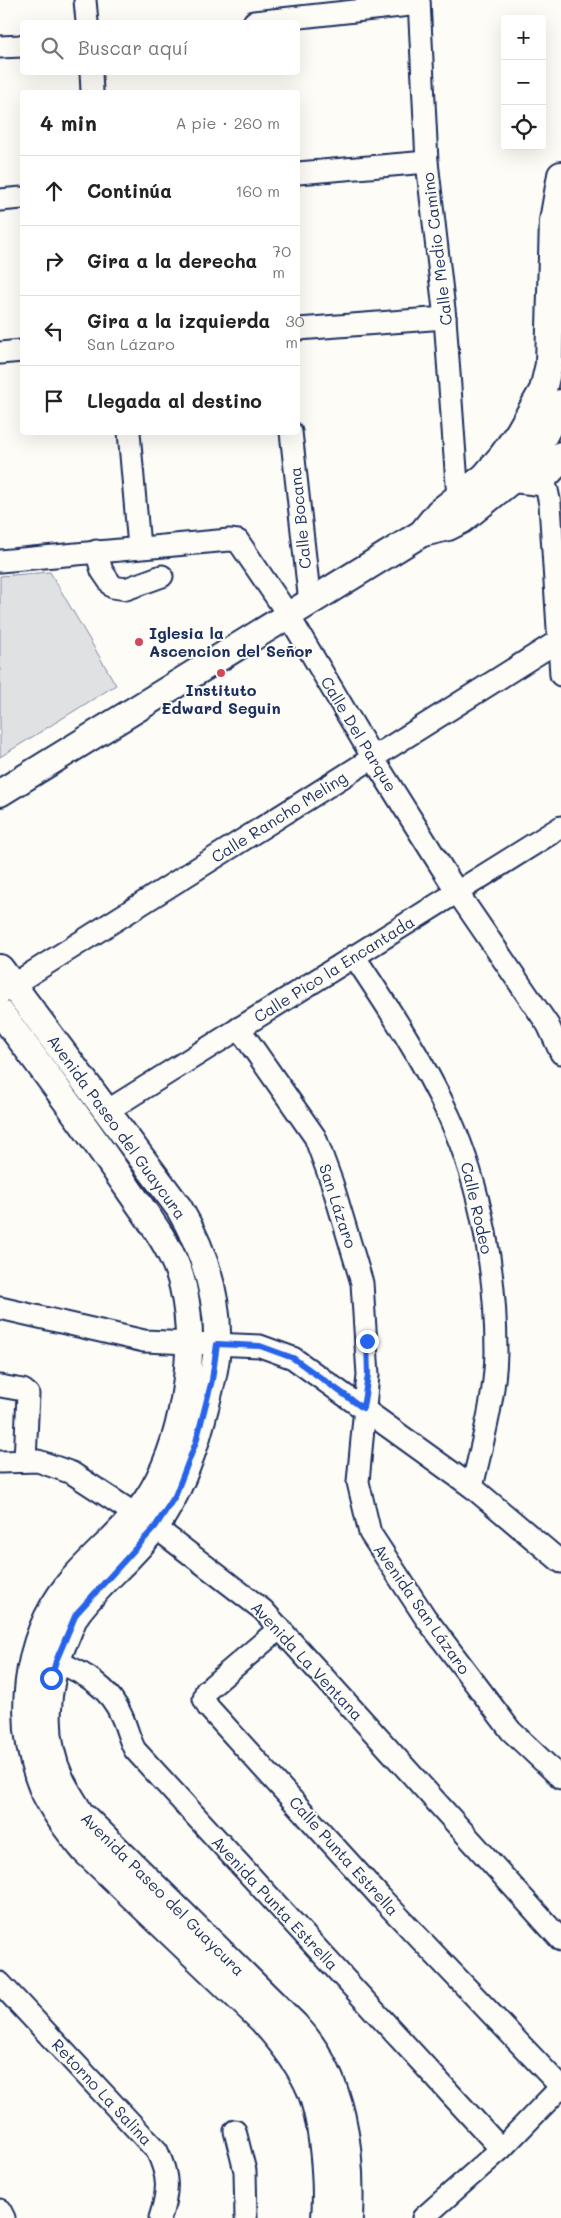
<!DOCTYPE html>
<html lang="es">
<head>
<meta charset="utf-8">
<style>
	:root { --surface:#fff; --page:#f2f2f2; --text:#222; --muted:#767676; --line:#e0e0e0 }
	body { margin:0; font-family:Mali,sans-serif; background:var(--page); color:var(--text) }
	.controls { position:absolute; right:15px; top:15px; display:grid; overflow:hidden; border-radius:5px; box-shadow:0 5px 20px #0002 }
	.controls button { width:45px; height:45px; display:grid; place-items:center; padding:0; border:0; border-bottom:1px solid var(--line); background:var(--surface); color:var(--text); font:25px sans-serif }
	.stop { position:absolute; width:15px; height:15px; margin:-11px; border:4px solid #2563eb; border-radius:50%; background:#fff }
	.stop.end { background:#2563eb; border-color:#fff; box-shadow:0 1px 5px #0008 }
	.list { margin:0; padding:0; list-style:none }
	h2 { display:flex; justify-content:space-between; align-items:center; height:65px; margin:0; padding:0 20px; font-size:21px }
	h2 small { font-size:16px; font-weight:400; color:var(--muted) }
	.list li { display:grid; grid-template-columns:32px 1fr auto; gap:15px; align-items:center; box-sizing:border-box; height:70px; padding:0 20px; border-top:1px solid var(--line) }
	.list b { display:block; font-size:19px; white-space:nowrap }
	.list p { margin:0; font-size:16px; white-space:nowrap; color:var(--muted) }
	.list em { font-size:16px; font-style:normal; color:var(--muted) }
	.icon { flex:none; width:28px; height:28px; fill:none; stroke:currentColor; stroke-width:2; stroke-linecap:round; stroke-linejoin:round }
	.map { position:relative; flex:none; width:561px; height:2218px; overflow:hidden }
	.search { position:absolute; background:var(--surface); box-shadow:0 5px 20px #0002; left:20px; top:20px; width:280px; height:55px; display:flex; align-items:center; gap:12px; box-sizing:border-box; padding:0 18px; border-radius:5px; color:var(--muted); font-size:19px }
	.panel { position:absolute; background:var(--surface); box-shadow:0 5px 20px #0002; left:20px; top:90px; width:280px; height:345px; border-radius:5px }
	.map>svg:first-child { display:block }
	.green { fill:#e0e1e3; stroke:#7e88a0 }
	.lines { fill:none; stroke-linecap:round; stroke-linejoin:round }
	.minor-casing { stroke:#1b2f5e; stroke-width:25 }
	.major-casing { stroke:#1b2f5e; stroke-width:30 }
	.minor { stroke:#fdfcf7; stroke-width:21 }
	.major { stroke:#fdfcf7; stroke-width:26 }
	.route { stroke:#2563eb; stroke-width:6 }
	.poi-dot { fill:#d1495b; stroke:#fdfcf7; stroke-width:2 }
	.labels { text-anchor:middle; stroke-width:4; stroke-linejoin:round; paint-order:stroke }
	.street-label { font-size:16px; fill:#1b2f5e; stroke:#fdfcf7 }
	.poi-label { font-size:16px; font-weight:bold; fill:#1b2f5e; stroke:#fdfcf7; text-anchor:start }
</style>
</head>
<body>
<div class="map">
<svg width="561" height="2218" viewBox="0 0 561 2218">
	<rect width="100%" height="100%" fill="#fdfcf7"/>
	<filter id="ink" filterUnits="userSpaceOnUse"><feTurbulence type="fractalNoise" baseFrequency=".02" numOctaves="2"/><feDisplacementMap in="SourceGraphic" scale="10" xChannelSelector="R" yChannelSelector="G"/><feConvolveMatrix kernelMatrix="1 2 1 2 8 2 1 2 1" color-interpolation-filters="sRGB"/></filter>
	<g filter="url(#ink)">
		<!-- green -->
		<path class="green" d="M 50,572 L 116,685 L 0,757 L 0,576 Z"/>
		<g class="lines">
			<!-- minor casing -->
			<g class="minor-casing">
				<g id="minor">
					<path d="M 85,0 L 87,22"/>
					<path d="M 419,0 L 427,162 L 445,318 L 458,498"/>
					<path d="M 254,22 L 419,4"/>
					<path d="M 0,47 L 22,46"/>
					<path d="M 91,72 L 92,92"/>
					<path d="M 298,173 L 427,162"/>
					<path d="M 0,200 L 22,198"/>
					<path d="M 298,329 L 445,318"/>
					<path d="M 0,353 L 22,351"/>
					<path d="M 129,432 L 139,547"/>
					<path d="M 291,432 L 310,603"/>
					<path d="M 540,482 L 547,490 L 550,504 L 561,675"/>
					<path d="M 96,551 L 102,571 L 113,587 L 126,589 L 162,576"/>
					<path d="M 0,561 L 229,540 L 238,541 L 289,616 L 373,758 L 457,892 L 548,1025 L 561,1053"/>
					<path d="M 354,956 C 388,1007 423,1060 449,1116 C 482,1189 496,1273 496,1353 C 495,1398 482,1444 472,1487"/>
					<path d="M 0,993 L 558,641"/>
					<path d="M 239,1028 L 315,1137 L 332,1183 L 362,1283 L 368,1375 L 358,1482 L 370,1533 L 425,1617 L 511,1731 L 561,1778"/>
					<path d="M 107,1111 L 561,827"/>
					<path d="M 0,1308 L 144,1341 L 260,1346 L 293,1358 L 472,1487 L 561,1562"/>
					<path d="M 0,1386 L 23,1390 L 28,1394 L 25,1461"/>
					<path d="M 0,1462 L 38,1461 L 72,1473 L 155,1527 L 263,1610 L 561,1940"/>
					<path d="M 280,1628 L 206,1691 L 204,1699 L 208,1707 L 383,1900 L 561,2087"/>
					<path d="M 56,1661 C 84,1673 110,1687 122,1717 C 127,1728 129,1739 135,1750 L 501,2149"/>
					<path d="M 0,1983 L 157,2151 C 169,2176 169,2191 160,2218"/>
					<path d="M 235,2131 L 245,2171 L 246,2218"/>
					<path d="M 0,2210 L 4,2218"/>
					<path d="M 423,2218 L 501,2149 L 561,2087"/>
				</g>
			</g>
			<!-- major casing -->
			<g class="major-casing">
				<g id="major">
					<path d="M 513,479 L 540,482 L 554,467 L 561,455"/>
					<path d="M 423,533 L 448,527 L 462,520 L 513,479 L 540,443 L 561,403"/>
					<path d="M 0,793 L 422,533 L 439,512 L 485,476 L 502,456 L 519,432 L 543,390 L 549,364 L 553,221 L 561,175"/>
					<path d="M 0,968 L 179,1208 C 203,1249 219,1296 217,1345 C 216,1370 208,1395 202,1419 C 192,1457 179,1493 156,1526 C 133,1557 100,1582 77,1613 C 71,1622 68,1634 63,1644 C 45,1686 41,1738 61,1780 C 66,1791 74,1802 80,1813 L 295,2025 C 344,2077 352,2149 349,2218"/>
					<path d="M 0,1012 C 43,1069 86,1127 127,1187 C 148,1218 175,1250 183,1287 C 198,1352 184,1445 146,1501 C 124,1532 92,1556 68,1585 C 24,1640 16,1723 42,1787 C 52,1810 69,1832 85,1851 L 262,2020 C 281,2041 299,2063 310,2089 C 323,2120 328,2184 325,2218"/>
				</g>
			</g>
			<!-- minor -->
			<use href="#minor" class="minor"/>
			<!-- major -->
			<use href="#major" class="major"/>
		</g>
	</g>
	<g class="lines" filter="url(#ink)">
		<!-- route -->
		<path class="route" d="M 51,1678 L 56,1661 L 76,1614 L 155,1527 L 175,1496 L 196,1442 L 212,1380 L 217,1344 L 260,1346 L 293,1358 L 363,1408 L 368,1375 L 367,1341"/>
	</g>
	<!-- markers -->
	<g class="poi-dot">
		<circle cx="139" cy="642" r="5"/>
		<circle cx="221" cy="673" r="5"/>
	</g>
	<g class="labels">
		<!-- street labels -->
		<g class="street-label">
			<text transform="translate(437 249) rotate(-97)" y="6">Calle Medio Camino</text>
			<text transform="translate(300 518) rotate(-96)" y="6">Calle Bocana</text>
			<text transform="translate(359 734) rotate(59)" y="6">Calle Del Parque</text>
			<text transform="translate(279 817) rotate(-32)" y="6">Calle Rancho Meling</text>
			<text transform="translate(334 969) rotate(-32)" y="6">Calle Pico la Encantada</text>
			<text transform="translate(117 1127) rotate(54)" y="6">Avenida Paseo del Guaycura</text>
			<text transform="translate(338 1206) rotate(72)" y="6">San Lázaro</text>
			<text transform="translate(477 1208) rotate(77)" y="6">Calle Rodeo</text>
			<text transform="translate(422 1609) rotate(55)" y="6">Avenida San Lázaro</text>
			<text transform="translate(307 1661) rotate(47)" y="6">Avenida La Ventana</text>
			<text transform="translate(344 1856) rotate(48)" y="6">Calle Punta Estrella</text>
			<text transform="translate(163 1894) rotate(45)" y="6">Avenida Paseo del Guaycura</text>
			<text transform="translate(275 1903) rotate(47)" y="6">Avenida Punta Estrella</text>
			<text transform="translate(102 2092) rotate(47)" y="6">Retorno La Salina</text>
		</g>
		<!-- poi labels -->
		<g class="poi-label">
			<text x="149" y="639">Iglesia la<tspan x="149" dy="18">Ascencion del Señor</tspan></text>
			<text x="221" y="696" text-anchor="middle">Instituto<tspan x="221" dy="18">Edward Seguin</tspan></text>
		</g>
	</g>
</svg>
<div class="controls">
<button>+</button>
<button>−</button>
<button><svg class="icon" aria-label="locate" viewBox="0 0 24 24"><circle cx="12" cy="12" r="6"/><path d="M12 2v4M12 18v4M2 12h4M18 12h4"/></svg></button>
</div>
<div class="stop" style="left:51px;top:1678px"></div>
<div class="stop end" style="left:367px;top:1341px"></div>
<div class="search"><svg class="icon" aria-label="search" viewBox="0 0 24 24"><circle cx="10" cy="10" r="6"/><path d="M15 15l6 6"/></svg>Buscar aquí</div>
<section class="panel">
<h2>4 min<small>A pie · 260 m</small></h2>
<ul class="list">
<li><svg class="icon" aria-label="ahead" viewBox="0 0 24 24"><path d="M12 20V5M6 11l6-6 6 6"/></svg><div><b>Continúa</b></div><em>160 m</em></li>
<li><svg class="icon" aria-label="right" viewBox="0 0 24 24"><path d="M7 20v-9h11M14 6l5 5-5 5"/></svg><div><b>Gira a la derecha</b></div><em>70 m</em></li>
<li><svg class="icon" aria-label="left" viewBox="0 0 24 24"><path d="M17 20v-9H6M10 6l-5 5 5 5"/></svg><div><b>Gira a la izquierda</b><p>San Lázaro</p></div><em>30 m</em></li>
<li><svg class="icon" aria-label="arrive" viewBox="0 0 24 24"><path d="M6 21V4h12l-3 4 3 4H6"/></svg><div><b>Llegada al destino</b></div></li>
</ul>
</section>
</div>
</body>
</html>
